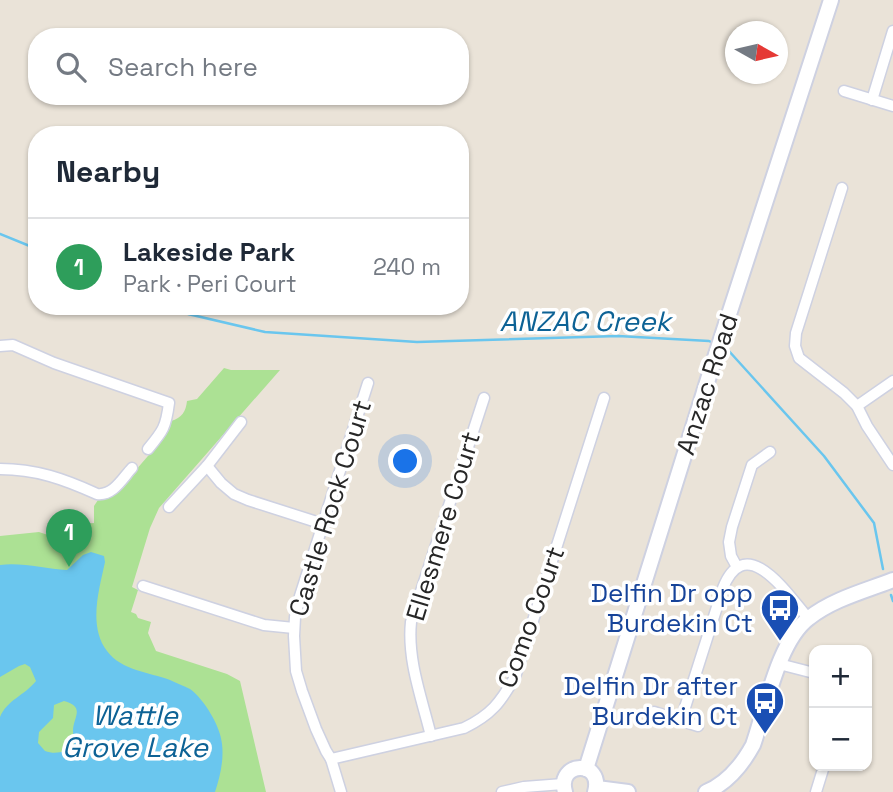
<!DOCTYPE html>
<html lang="en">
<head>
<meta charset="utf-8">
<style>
	:root { --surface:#fff; --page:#f2f2f3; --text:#1f2937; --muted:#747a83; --line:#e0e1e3; --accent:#3654f9 }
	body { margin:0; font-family:"Space Grotesk",sans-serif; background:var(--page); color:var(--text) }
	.controls { position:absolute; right:21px; bottom:21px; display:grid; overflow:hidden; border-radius:14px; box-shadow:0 2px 5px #0004 }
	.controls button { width:63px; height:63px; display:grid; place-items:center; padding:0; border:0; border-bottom:2px solid var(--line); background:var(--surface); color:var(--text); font:35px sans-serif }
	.compass { position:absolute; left:725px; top:21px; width:63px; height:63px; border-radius:50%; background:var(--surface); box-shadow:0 2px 5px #0004; rotate:98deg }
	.you { position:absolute; left:406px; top:462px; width:24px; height:24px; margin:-18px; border:5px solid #fff; border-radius:50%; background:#1a73e8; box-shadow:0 0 0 10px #1a73e833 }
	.badge { display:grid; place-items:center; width:46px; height:46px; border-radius:50%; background:var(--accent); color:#fff; font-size:23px; font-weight:700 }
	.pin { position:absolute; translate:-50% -58px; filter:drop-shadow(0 2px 4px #0008) }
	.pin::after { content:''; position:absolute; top:37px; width:24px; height:21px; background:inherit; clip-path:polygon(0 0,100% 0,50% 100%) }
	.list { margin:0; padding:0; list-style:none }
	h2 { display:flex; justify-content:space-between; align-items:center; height:91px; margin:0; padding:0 28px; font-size:30px }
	h2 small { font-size:23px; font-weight:400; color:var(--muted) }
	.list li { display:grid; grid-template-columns:46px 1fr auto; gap:21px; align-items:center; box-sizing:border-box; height:98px; padding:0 28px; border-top:2px solid var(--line) }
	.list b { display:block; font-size:26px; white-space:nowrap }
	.list p { margin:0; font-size:23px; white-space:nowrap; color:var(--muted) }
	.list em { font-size:23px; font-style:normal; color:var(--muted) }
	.icon { flex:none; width:38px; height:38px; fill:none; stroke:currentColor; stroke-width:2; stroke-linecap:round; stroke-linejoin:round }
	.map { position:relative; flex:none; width:893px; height:792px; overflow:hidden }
	.search { position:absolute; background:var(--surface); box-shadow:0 2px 5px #0004; left:28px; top:28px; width:441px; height:77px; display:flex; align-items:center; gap:18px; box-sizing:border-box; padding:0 24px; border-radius:28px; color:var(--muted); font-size:26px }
	.panel { position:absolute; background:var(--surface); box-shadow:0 2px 5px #0004; left:28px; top:126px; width:441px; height:189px; border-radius:28px }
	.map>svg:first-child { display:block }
	.green { fill:#ace194 }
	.water { fill:#6ac6ee; fill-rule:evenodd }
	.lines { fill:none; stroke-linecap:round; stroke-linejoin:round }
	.stream { stroke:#6ac6ee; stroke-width:2.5 }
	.street-casing { stroke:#ced1e1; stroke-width:13 }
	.secondary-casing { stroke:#ced1e1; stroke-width:18 }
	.street { stroke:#fff; stroke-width:10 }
	.secondary { stroke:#fff; stroke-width:14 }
	.labels { text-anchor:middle; stroke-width:7; stroke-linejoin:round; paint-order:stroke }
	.street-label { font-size:26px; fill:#272727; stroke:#fff }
	.transit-label { font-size:26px; fill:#164399; stroke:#fff; text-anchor:end }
	.water-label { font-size:28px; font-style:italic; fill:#0d6295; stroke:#fff }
</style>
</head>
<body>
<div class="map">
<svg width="893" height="792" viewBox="0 0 893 792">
	<rect width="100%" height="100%" fill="#eae3d8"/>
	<!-- green -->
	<path class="green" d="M 224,368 L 231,370 L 280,370 L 159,508 L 150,528 L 132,587 L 138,590 L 131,612 L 136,614 L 138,618 L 151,622 L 148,633 L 156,651 L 227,674 L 240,681 L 266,792 L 0,792 L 0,536 L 39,532 L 78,545 L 80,539 L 80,524 L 94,523 L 94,506 L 98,500 L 123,485 L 166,435 L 170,428 L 171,421 C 182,418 186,411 187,401 L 197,399 Z"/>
	<!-- water -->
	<path class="water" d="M 91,552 L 104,556 L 105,562 C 99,590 88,626 107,651 C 122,671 149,672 170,680 C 176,683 184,686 190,689 C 204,699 221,727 222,744 C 224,760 220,777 215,792 L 0,792 L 0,717 C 7,700 25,695 36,681 L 30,667 L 25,664 L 19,666 L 0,677 L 0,565 C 22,562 45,569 67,570 L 83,555 ZM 64,701 C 86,707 73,717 73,731 C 73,736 75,740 74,744 C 66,752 56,755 45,751 L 38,743 L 39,732 L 53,718 L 54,705 Z"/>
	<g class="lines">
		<!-- stream -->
		<g class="stream">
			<path d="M 0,234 L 37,249"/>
			<path d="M 172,306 L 188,314 L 265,332 L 417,342 L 618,336 L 709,341 L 715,344"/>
			<path d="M 724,349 L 728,350 L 824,456 L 874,523 L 883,569"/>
			<path d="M 891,595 L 893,601"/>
		</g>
		<!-- street casing -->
		<g class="street-casing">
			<g id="street">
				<path d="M 844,91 L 893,106"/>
				<path d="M 872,100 L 893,31"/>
				<path d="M 842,188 L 796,333 L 795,346 L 799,358 L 844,393 L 857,406 L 867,426 L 893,465"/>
				<path d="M 0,346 L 13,345 L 54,363 L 169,403 C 166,427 163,431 148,449"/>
				<path d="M 857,406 L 893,381"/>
				<path d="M 207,466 L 221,483 L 234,494 L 248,500 L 323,524"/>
				<path d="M 0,469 C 36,469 64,479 97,494 C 113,496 122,479 132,468"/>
				<path d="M 169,507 L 207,466 L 241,422"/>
				<path d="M 737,567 L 731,556 L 729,542 L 732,527 L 752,465 L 770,452"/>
				<path d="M 143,586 L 264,625 L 294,628"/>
				<path d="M 779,664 L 814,673"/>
				<path d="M 654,712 L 698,726"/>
				<path d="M 681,720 L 723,588 C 746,530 788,595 808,618"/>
				<path d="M 431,736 C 422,699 407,660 411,622 L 484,398"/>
				<path d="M 331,759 L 464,728 C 491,715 500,703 515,677 L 604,398"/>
				<path d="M 341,792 L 331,759 L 326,751 L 316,729 L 302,691 L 296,671 L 294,636 L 295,617 L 300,596 L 368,383"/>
				<path d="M 502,792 L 524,787 L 563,784"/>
				<path d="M 816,792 L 824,766"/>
			</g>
		</g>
		<!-- secondary casing -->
		<g class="secondary-casing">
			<g id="secondary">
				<path d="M 586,769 L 709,376 L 831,0"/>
				<path d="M 597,788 L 628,792"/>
				<path d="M 565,792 C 556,761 604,759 595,792"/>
				<path d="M 706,792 C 728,783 742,765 753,745 C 766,708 778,641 809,618 C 833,599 865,591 893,580"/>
			</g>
		</g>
		<!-- street -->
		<use href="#street" class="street"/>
		<!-- secondary -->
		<use href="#secondary" class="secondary"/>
	</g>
	<!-- icons -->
	<defs>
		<g id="bus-pin" transform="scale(2.0125)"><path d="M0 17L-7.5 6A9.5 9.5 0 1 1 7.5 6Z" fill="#1a4fb4" stroke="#fff"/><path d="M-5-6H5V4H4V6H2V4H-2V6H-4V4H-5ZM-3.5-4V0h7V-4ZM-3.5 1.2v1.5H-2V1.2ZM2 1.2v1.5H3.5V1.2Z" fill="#fff"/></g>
	</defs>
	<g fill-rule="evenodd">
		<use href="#bus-pin" x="780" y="608"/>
		<use href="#bus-pin" x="765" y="701"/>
	</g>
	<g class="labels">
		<!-- street labels -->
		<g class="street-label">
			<text transform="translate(707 384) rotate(-72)" y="9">Anzac Road</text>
			<text transform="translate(330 508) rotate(-73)" y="9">Castle Rock Court</text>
			<text transform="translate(443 526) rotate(-73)" y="9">Ellesmere Court</text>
			<text transform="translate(531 617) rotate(-70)" y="9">Como Court</text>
		</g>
		<!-- transit labels -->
		<g class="transit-label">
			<text x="753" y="602">Delfin Dr opp<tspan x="753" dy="30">Burdekin Ct</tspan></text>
			<text x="738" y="695">Delfin Dr after<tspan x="738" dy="30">Burdekin Ct</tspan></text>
		</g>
		<!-- water labels -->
		<g class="water-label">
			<text x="585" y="331">ANZAC Creek</text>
			<text x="135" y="725">Wattle<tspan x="135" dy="32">Grove Lake</tspan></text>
		</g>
	</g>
</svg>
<div class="controls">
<button>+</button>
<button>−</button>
</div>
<svg class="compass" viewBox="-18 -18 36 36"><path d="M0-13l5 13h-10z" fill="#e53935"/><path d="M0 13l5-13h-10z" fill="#747a83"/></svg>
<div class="you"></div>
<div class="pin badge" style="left:69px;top:567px;background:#2e9e5b">1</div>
<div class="search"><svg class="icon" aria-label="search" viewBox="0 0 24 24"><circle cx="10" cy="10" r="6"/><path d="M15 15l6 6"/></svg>Search here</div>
<section class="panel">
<h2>Nearby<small></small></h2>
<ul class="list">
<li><span class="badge" style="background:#2e9e5b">1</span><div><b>Lakeside Park</b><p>Park · Peri Court</p></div><em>240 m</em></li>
</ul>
</section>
</div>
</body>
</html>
